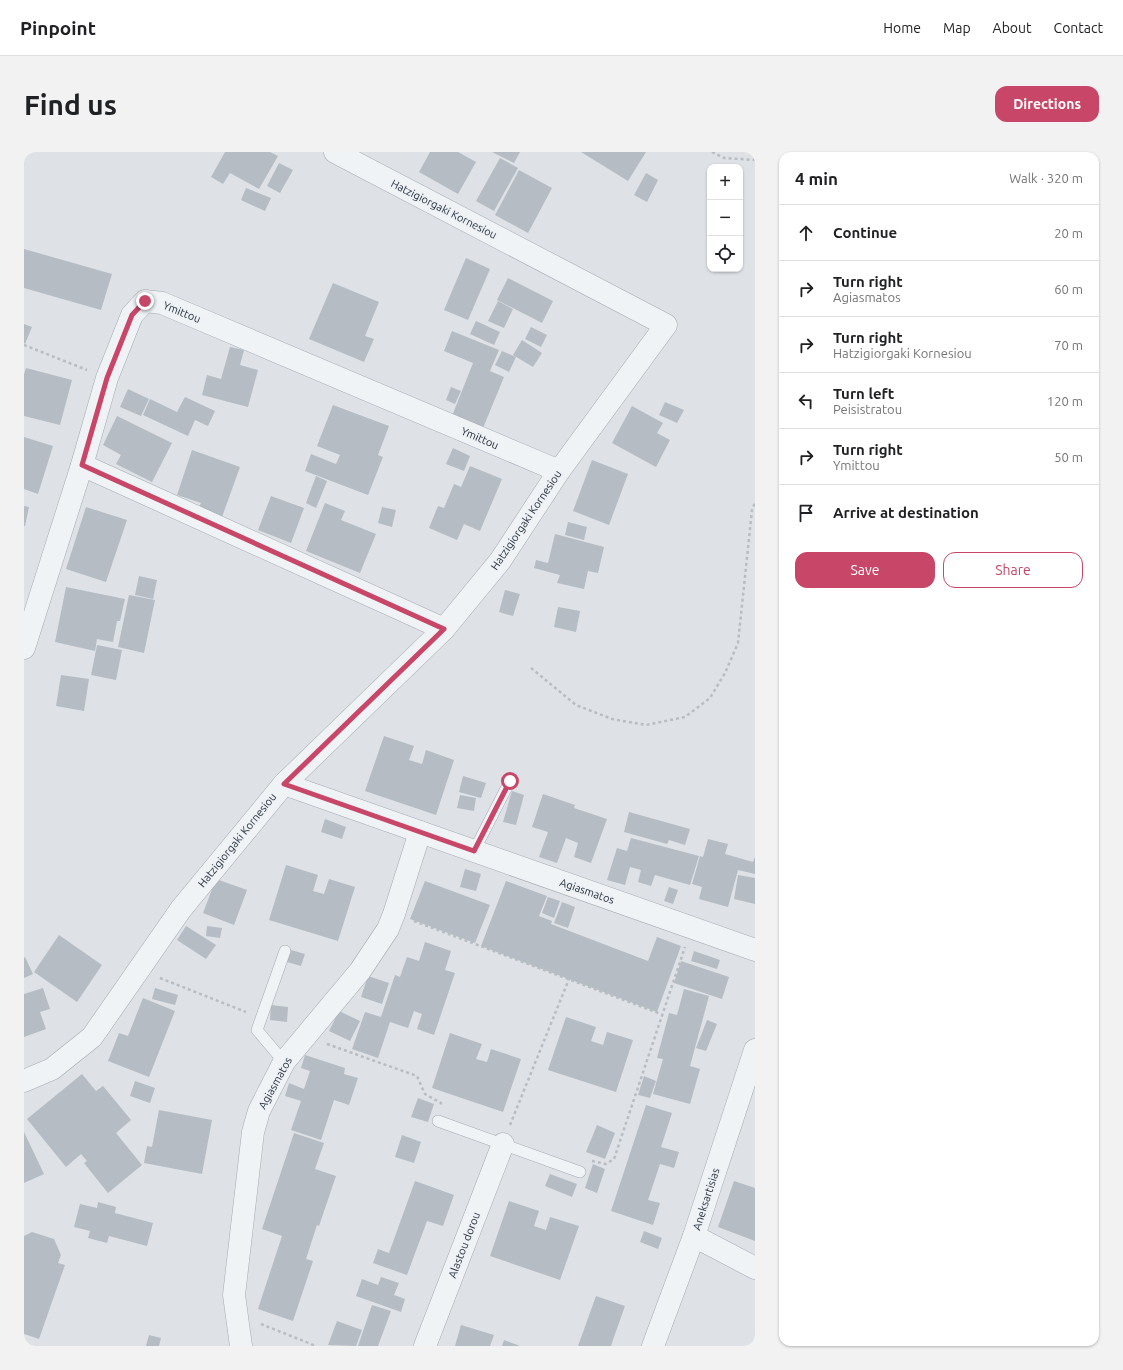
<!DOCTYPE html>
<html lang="en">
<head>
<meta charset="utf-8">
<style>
	:root { --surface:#fff; --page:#f2f2f2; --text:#202124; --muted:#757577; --line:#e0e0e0; --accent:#c84667 }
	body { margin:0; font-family:Ubuntu,sans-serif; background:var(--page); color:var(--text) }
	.controls { position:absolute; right:12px; top:12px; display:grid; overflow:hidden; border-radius:8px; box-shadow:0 1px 3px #0004 }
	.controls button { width:36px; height:36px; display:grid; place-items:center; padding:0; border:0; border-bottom:1px solid var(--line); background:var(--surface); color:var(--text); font:20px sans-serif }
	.stop { position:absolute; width:12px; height:12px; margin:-9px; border:3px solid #c84667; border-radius:50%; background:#fff }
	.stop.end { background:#c84667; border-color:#fff; box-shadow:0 1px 4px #0008 }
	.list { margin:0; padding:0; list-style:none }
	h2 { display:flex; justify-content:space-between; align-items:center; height:52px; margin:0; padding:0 16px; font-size:17px }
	h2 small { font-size:13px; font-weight:400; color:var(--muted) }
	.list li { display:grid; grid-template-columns:26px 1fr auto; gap:12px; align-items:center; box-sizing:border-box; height:56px; padding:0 16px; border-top:1px solid var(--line) }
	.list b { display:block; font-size:15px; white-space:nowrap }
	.list p { margin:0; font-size:13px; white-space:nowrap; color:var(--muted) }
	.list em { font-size:13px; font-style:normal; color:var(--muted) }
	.actions { display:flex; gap:8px; padding:12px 16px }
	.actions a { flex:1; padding:9px 0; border:1px solid var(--accent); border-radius:12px; text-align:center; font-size:14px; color:var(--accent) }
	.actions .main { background:var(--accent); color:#fff }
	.icon { flex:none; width:22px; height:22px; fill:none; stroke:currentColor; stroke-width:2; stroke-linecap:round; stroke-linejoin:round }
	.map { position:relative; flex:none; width:731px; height:1194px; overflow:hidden; border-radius:12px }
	header { display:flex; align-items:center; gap:24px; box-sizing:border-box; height:56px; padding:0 20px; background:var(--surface); border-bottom:1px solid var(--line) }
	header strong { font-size:19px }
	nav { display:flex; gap:22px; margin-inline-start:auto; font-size:14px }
	.intro { display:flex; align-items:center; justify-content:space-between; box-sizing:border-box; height:96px; padding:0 24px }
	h1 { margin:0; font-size:28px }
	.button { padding:10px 18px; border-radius:12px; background:var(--accent); color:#fff; font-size:14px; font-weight:700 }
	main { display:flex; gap:24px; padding:0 24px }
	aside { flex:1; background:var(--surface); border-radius:12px; box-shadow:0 1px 3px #0004 }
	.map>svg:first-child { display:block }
	.building { fill:#b5bcc3 }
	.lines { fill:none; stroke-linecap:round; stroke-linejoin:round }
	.lane-casing { stroke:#a4aab1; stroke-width:12 }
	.street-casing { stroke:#a4aab1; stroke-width:23 }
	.path { stroke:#b8bdc1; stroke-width:2.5; stroke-dasharray:3 3; stroke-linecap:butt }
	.lane { stroke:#f0f3f5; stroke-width:11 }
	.street { stroke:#f0f3f5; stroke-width:22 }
	.route { stroke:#c84667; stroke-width:5 }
	.labels { text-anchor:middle; stroke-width:3; stroke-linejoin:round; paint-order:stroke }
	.street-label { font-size:11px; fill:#28323d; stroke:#edf1f5 }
</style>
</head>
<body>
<header>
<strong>Pinpoint</strong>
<nav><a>Home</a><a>Map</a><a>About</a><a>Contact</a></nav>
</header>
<div class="intro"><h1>Find us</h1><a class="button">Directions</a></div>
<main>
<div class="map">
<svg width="731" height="1194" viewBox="0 0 731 1194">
	<rect width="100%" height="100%" fill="#dee2e7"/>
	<!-- building -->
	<g class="building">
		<path d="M 201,0 L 246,0 L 254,4 L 235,37 L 206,21 L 199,32 L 187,25 Z"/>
		<path d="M 406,0 L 434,0 L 452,10 L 434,42 L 395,20 Z"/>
		<path d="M 468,0 L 496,0 L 490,11 Z"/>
		<path d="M 557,0 L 622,0 L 604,29 Z"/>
		<path d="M 476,6 L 494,16 L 470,59 L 452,49 Z"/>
		<path d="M 255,11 L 269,18 L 256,41 L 243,34 Z"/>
		<path d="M 495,18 L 528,36 L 504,81 L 471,63 Z"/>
		<path d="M 622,21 L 634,28 L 623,50 L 610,43 Z"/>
		<path d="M 222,36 L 247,46 L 241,59 L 217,48 Z"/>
		<path d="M 0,97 L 88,122 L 77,158 L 0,136 Z"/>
		<path d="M 442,106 L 466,117 L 444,168 L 420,158 Z"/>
		<path d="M 484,126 L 529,149 L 518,171 L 473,148 Z"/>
		<path d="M 309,131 L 355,150 L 341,184 L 350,187 L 340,210 L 285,187 Z"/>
		<path d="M 474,149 L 489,157 L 480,176 L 464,169 Z"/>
		<path d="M 452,169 L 476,180 L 470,193 L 446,182 Z"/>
		<path d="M 0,172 L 8,175 L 1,192 L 0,191 Z"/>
		<path d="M 507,175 L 523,183 L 517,195 L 501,187 Z"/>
		<path d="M 428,179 L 475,198 L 466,219 L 480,225 L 459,276 L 428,264 L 449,211 L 420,199 Z"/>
		<path d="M 498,188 L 518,201 L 509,215 L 489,203 Z"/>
		<path d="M 206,195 L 220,198 L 216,213 L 234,218 L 224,255 L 178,243 L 183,223 L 197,227 Z"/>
		<path d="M 478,199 L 492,205 L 485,220 L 471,213 Z"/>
		<path d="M 2,216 L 48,228 L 36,273 L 0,264 L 0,222 Z"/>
		<path d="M 427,235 L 437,239 L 431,252 L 422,248 Z"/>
		<path d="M 104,237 L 125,247 L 117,264 L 96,255 Z"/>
		<path d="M 161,245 L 191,259 L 184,274 L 171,268 L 164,284 L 119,263 L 126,247 L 153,260 Z"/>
		<path d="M 641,250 L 660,258 L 653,271 L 635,263 Z"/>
		<path d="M 309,253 L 365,274 L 354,303 L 359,305 L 344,343 L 281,319 L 287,302 L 312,312 L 316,303 L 293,294 Z"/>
		<path d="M 608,254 L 639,271 L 633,281 L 646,288 L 632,315 L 588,291 Z"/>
		<path d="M 93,264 L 148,291 L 128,330 L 92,312 L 97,303 L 79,293 Z"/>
		<path d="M 0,285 L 29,294 L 14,342 L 0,337 Z"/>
		<path d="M 429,296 L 446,304 L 440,319 L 422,312 Z"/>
		<path d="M 168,298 L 216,315 L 198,365 L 174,357 L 177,351 L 153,343 Z"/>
		<path d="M 568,308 L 604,322 L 585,373 L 549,359 Z"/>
		<path d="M 446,314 L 478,327 L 456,379 L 440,372 L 433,388 L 405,376 L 414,354 L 420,356 L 430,332 L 437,335 Z"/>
		<path d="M 292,324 L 303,329 L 292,356 L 282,351 Z"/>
		<path d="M 247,344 L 280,356 L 267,391 L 234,378 Z"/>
		<path d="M 301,351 L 321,359 L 317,368 L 352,382 L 336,421 L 282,399 Z"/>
		<path d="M 0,354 L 5,355 L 1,374 L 0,374 Z"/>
		<path d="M 62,355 L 103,368 L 82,430 L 42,417 Z"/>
		<path d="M 358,355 L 372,358 L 368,375 L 354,371 Z"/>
		<path d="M 544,370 L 563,375 L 560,388 L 541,383 Z"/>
		<path d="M 531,382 L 580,395 L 574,421 L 564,419 L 560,437 L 533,431 L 536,423 L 510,416 L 512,408 L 524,411 Z"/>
		<path d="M 115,424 L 133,428 L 129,447 L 111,443 Z"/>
		<path d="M 42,435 L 101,447 L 96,469 L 93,469 L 89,490 L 73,487 L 71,499 L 31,490 Z"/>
		<path d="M 481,438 L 496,442 L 489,464 L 475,460 Z"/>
		<path d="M 105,443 L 131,448 L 120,501 L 94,495 Z"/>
		<path d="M 534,455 L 556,459 L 552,480 L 530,475 Z"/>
		<path d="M 73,493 L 98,498 L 92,528 L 67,523 Z"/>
		<path d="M 37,523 L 65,527 L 60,559 L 32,554 Z"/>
		<path d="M 360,584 L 390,594 L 385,608 L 398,612 L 402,598 L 430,608 L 412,663 L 341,639 Z"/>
		<path d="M 439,624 L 462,631 L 457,646 L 435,640 Z"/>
		<path d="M 488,639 L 500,643 L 492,673 L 479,670 Z"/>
		<path d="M 519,642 L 551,653 L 550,656 L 583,667 L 567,711 L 550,705 L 554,691 L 542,686 L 533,711 L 515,705 L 524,680 L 508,675 Z"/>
		<path d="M 436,643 L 452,646 L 450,659 L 433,656 Z"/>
		<path d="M 605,660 L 666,677 L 661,693 L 645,688 L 643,692 L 600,680 Z"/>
		<path d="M 301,667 L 322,675 L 318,687 L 297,680 Z"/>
		<path d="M 607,686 L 675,704 L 666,733 L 631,723 L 627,734 L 614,730 L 617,718 L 606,715 L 601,733 L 583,728 L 593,696 L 603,699 Z"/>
		<path d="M 684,687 L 704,692 L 701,702 L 729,710 L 731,705 L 731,722 L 714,718 L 704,755 L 675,747 L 678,735 L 668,732 L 676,704 L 679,705 Z"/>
		<path d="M 262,713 L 294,723 L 289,739 L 300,742 L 305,727 L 331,735 L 314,789 L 245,768 Z"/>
		<path d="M 441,717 L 457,722 L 452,739 L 436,735 Z"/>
		<path d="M 714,723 L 731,726 L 731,752 L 710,747 Z"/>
		<path d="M 192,727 L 223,738 L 210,773 L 179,761 Z"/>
		<path d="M 401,729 L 466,753 L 451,791 L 386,767 Z"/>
		<path d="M 482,729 L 523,744 L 515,764 L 528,769 L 527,772 L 624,809 L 633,785 L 657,794 L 633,860 L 457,794 Z"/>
		<path d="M 645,735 L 654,738 L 649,752 L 640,749 Z"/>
		<path d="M 524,745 L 536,749 L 530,766 L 518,761 Z"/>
		<path d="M 538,750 L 551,755 L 544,776 L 530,771 Z"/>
		<path d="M 162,774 L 192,793 L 182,807 L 153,788 Z"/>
		<path d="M 183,774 L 198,776 L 196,786 L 182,784 Z"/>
		<path d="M 35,783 L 78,813 L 53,850 L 10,820 Z"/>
		<path d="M 401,790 L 427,799 L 421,818 L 431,821 L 410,883 L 393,877 L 398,862 L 390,859 L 384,876 L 366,870 L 354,906 L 328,897 L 341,860 L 357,865 L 371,823 L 376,825 L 383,805 L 395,809 Z"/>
		<path d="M 267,798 L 281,802 L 277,814 L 263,810 Z"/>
		<path d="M 670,799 L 696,808 L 693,817 L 667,809 Z"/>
		<path d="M 1,805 L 9,822 L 0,826 L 0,806 Z"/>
		<path d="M 657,809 L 705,825 L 698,847 L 650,831 Z"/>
		<path d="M 344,824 L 365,831 L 358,852 L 337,845 Z"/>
		<path d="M 19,836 L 26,857 L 16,860 L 22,877 L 0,885 L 0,842 Z"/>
		<path d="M 131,836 L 154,843 L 151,853 L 128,847 Z"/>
		<path d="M 660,837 L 685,844 L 666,914 L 676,917 L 666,952 L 629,942 L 639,907 L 633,906 L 645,861 L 653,863 Z"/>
		<path d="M 119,846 L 151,859 L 125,925 L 84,909 L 95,881 L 104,884 Z"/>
		<path d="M 247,853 L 264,855 L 263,870 L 246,868 Z"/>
		<path d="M 315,859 L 336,869 L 326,889 L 305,879 Z"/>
		<path d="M 542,865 L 572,875 L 567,889 L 579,893 L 583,880 L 609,888 L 592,940 L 524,918 Z"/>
		<path d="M 683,868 L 693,872 L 682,899 L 672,896 Z"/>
		<path d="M 426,881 L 458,892 L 452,907 L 463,910 L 467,897 L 497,907 L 479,960 L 408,936 Z"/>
		<path d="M 281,903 L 321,916 L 320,922 L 334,926 L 325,953 L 310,948 L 297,988 L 267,978 L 277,949 L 261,944 L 265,931 L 280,937 L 286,919 L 277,916 Z"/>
		<path d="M 58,922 L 72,939 L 79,934 L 107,968 L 92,981 L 118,1013 L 84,1041 L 60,1011 L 63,1009 L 57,1002 L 42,1015 L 3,967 Z"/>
		<path d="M 620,924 L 632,929 L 626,946 L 614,943 Z"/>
		<path d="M 111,929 L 131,936 L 126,951 L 106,944 Z"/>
		<path d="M 394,946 L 410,952 L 404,970 L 387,965 Z"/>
		<path d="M 622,953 L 648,961 L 637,995 L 655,1000 L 650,1016 L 636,1012 L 624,1048 L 636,1051 L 629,1073 L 587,1059 Z"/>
		<path d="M 135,958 L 188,968 L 178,1022 L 120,1011 L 123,994 L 128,995 Z"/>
		<path d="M 573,973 L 591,981 L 581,1007 L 562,1000 Z"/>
		<path d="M 0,980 L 20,1022 L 0,1031 Z"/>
		<path d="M 270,981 L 300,991 L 291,1017 L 312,1024 L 295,1074 L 293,1073 L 282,1107 L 289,1109 L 269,1169 L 234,1157 L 258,1084 L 238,1077 Z"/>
		<path d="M 378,983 L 397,990 L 390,1011 L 371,1005 Z"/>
		<path d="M 569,1012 L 581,1017 L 573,1041 L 561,1036 Z"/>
		<path d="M 526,1022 L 553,1032 L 548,1045 L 521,1034 Z"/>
		<path d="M 391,1029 L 430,1043 L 419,1074 L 403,1069 L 383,1123 L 349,1111 L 354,1097 L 365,1101 Z"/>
		<path d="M 710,1029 L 731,1036 L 731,1089 L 694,1075 Z"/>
		<path d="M 485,1049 L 515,1059 L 510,1074 L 522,1078 L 526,1065 L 555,1074 L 536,1128 L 466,1104 Z"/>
		<path d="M 74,1050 L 92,1055 L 91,1061 L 129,1071 L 123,1094 L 85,1084 L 83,1091 L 64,1086 L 66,1079 L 50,1075 L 56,1052 L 73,1056 Z"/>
		<path d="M 620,1079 L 638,1086 L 634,1097 L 616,1090 Z"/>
		<path d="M 8,1080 L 30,1087 L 37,1103 L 34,1111 L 41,1113 L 15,1187 L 0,1182 L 0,1084 Z"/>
		<path d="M 357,1125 L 375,1131 L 370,1143 L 381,1147 L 377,1160 L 332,1144 L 338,1127 L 354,1133 Z"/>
		<path d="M 572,1144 L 601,1154 L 590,1185 L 587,1194 L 554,1194 Z"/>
		<path d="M 348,1153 L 367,1159 L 354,1194 L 334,1194 Z"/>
		<path d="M 313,1169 L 338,1178 L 332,1194 L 304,1193 Z"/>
		<path d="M 437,1173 L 470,1183 L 466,1194 L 431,1194 Z"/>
		<path d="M 125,1183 L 137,1186 L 135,1194 L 122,1194 Z"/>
		<path d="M 480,1188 L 496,1194 L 478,1194 Z"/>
	</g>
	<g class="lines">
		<!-- lane casing -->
		<g class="lane-casing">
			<g id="lane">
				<path d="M 450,699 L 486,629"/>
				<path d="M 260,910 L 233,878 L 261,799"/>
				<path d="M 414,969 L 556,1020"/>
			</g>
		</g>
		<!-- street casing -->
		<g class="street-casing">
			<g id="street">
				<path d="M 58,313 L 420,477"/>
				<path d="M 0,496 L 58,313 L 83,226 L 108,163 L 121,149 L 138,151 L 535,319"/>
				<path d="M 260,632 L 731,798"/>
				<path d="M 0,929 L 28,917 L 68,885 L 157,757 L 260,632 L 420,477 L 476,409 L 535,319 L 642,173 L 311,0"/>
				<path d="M 670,1084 L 731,1116"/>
				<path d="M 217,1194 L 210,1143 L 229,980 L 235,959 L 260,910 L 336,819 L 364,777 L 370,762 L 396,680"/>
				<path d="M 401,1194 L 479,992"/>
				<path d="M 629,1194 L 670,1084 L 731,898"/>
			</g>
		</g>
		<!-- path -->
		<g class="path">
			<path d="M 688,0 L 700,6 L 731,8"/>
			<path d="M 0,193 L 63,218"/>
			<path d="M 507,516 L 552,553 L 588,567 L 622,573 L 661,565 L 686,546 L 701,521 L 714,491 L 728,358 L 731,351"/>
			<path d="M 390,769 L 637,862"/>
			<path d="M 136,826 L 222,860"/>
			<path d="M 303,892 L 393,924 L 401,942 L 417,951 L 417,953"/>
			<path d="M 486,973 L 545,827"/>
			<path d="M 568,1009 L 582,1012 L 590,1007 L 661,795"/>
			<path d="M 237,1172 L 292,1194"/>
		</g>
		<!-- lane -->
		<use href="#lane" class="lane"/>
		<!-- street -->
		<use href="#street" class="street"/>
	</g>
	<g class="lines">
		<!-- route -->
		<path class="route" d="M 121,149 L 108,163 L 83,226 L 58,313 L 420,477 L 260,632 L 450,699 L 486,629"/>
	</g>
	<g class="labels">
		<!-- street labels -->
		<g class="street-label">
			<text transform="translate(420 57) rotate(27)" y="4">Hatzigiorgaki Kornesiou</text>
			<text transform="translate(158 160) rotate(22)" y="4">Ymittou</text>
			<text transform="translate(456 286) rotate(23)" y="4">Ymittou</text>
			<text transform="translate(502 368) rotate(-56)" y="4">Hatzigiorgaki Kornesiou</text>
			<text transform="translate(213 688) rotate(-51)" y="4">Hatzigiorgaki Kornesiou</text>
			<text transform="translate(563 739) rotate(19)" y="4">Agiasmatos</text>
			<text transform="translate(251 931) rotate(-61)" y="4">Agiasmatos</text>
			<text transform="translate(682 1047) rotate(-72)" y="4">Aneksartisias</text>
			<text transform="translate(440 1093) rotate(-69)" y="4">Alastou dorou</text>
		</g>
	</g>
</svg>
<div class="controls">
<button>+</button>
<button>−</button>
<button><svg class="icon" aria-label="locate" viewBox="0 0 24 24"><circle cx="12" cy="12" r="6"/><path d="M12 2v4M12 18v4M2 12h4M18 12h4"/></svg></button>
</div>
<div class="stop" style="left:486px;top:629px"></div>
<div class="stop end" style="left:121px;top:149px"></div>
</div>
<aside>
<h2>4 min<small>Walk · 320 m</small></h2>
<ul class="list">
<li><svg class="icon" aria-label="ahead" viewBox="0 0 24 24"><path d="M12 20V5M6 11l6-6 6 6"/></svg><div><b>Continue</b></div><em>20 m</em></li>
<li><svg class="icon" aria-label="right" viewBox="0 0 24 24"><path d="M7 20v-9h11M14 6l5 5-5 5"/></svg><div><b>Turn right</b><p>Agiasmatos</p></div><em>60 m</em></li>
<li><svg class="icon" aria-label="right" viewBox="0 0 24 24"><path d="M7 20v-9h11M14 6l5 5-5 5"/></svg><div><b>Turn right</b><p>Hatzigiorgaki Kornesiou</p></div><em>70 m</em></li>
<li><svg class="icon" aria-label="left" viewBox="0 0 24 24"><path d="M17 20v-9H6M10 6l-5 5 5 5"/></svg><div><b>Turn left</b><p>Peisistratou</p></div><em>120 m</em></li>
<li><svg class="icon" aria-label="right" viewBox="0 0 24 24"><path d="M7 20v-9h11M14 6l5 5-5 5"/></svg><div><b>Turn right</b><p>Ymittou</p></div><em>50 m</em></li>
<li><svg class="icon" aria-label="arrive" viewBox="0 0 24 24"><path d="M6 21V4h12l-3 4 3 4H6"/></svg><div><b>Arrive at destination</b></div></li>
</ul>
<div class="actions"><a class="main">Save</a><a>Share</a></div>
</aside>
</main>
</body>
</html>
